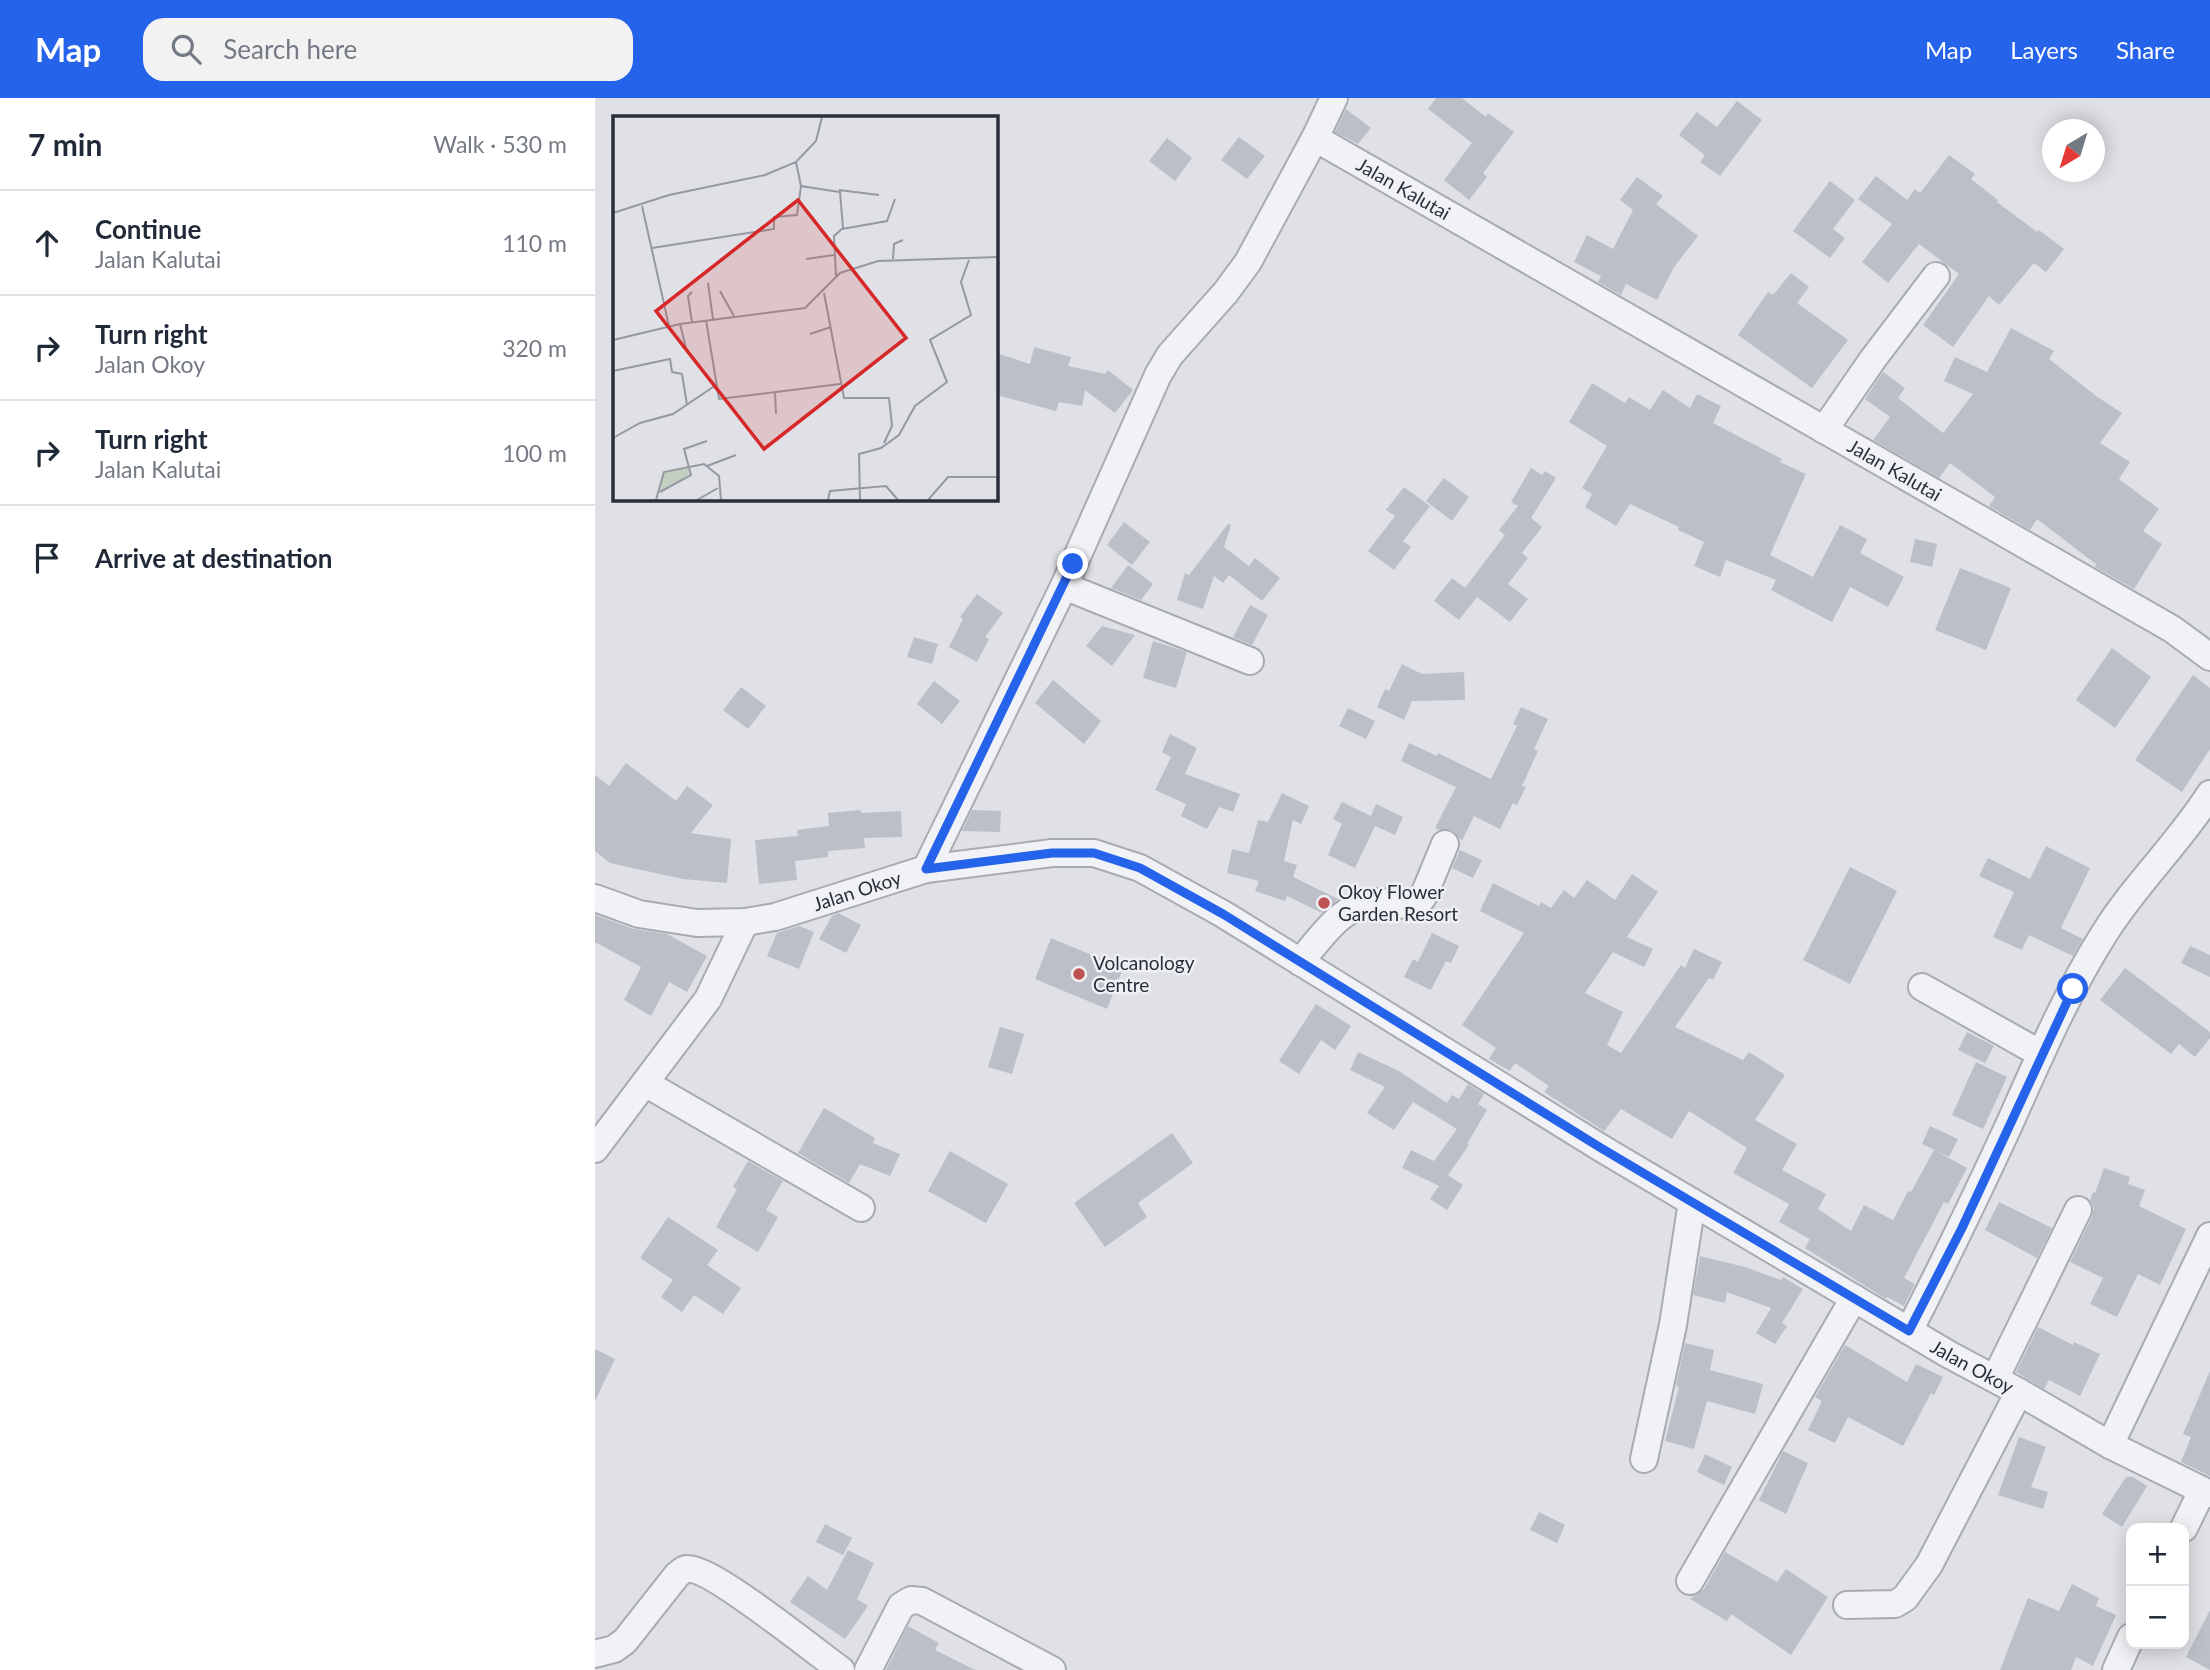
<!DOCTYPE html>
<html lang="en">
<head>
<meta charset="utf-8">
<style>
	:root { --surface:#fff; --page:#f2f2f3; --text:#1f2937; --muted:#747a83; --line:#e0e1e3; --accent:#2563eb }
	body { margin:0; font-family:Lato,sans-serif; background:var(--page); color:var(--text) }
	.controls { position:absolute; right:21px; bottom:21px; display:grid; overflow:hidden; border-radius:14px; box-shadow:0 4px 18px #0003 }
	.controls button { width:63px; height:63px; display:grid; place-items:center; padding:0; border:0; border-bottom:2px solid var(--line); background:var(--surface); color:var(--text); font:35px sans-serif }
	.compass { position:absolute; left:1447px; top:21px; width:63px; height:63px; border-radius:50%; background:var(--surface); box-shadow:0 4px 18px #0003; rotate:218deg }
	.stop { position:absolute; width:21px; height:21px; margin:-16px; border:5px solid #2563eb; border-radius:50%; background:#fff }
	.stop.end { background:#2563eb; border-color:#fff; box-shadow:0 2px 7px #0008 }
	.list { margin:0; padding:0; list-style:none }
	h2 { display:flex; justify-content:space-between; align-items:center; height:91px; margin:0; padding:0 28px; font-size:30px }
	h2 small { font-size:23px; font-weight:400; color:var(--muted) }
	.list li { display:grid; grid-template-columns:46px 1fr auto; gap:21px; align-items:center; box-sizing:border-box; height:105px; padding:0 28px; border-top:2px solid var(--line) }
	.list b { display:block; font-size:26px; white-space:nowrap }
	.list p { margin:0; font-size:23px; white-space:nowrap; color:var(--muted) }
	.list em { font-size:23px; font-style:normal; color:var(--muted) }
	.icon { flex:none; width:38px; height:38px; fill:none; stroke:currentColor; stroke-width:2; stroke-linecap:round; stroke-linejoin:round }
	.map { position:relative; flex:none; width:1615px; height:1572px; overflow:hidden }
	header { display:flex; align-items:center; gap:42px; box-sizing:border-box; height:98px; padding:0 35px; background:var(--accent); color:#fff }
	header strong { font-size:33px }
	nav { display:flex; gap:38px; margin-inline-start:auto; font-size:24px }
	.search { width:490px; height:63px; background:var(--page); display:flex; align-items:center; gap:18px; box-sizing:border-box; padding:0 24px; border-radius:21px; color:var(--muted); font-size:26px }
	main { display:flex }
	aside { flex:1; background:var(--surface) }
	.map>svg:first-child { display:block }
	.building { fill:#bdbfc8 }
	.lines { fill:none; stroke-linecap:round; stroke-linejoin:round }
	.minor-casing { stroke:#a9abb3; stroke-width:30 }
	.minor { stroke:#f1f2f5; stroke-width:26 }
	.route { stroke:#2563eb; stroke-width:9 }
	.poi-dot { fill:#be5152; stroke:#eef0f4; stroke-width:2.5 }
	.labels { text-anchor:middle; stroke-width:5; stroke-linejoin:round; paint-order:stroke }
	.street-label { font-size:19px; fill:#2a2e3b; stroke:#eef0f4 }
	.poi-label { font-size:19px; fill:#2a2e3b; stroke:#eef0f4; text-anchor:start }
	.inset-road { fill:none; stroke:#9799a2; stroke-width:2 }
	.view { fill:#d62828; fill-opacity:0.15; stroke:#d62828; stroke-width:3.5 }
	.inset-edge { fill:none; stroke:#2a2e3b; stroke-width:3.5 }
</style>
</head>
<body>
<header>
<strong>Map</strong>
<div class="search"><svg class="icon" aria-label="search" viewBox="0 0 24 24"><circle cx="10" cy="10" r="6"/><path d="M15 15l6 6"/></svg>Search here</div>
<nav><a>Map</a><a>Layers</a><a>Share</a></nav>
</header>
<main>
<aside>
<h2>7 min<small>Walk · 530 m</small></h2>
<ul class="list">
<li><svg class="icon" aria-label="ahead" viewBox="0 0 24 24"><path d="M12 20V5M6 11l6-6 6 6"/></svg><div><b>Continue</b><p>Jalan Kalutai</p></div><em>110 m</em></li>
<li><svg class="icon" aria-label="right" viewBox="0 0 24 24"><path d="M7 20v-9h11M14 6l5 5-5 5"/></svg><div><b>Turn right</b><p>Jalan Okoy</p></div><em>320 m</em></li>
<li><svg class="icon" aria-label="right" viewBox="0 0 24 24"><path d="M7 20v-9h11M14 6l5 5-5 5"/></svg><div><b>Turn right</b><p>Jalan Kalutai</p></div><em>100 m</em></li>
<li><svg class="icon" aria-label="arrive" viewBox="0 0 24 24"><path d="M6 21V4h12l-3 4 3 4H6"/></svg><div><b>Arrive at destination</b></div></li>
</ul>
</aside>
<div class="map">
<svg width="1615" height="1572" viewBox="0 0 1615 1572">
	<rect width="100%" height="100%" fill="#dfe1e6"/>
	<!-- building -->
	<g class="building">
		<path d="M 841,0 L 867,0 L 891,19 L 893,15 L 919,34 L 888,75 L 892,79 L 874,102 L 849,82 L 877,45 L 833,11 Z"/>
		<path d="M 1142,3 L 1167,22 L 1125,78 L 1105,64 L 1110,57 L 1084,37 L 1102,14 L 1122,29 Z"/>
		<path d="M 751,11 L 776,30 L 763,46 L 740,34 Z"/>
		<path d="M 644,39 L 670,58 L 652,81 L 626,62 Z"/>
		<path d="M 572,40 L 597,60 L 580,83 L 554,63 Z"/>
		<path d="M 1354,57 L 1380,76 L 1376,81 L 1403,102 L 1402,104 L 1442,134 L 1444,132 L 1469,151 L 1451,174 L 1439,165 L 1404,207 L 1394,198 L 1358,249 L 1328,227 L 1364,176 L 1324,146 L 1293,185 L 1267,164 L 1297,126 L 1263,101 L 1281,78 L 1312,102 L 1320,91 L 1325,95 Z"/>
		<path d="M 1042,79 L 1068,98 L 1061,106 L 1103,138 L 1079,169 L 1062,202 L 1031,186 L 1026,197 L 1003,184 L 1006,178 L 979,164 L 992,137 L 1018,151 L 1038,112 L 1025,102 Z"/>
		<path d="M 1235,83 L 1260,102 L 1238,131 L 1250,140 L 1235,160 L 1198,133 Z"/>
		<path d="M 1196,175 L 1214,189 L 1202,205 L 1253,242 L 1217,290 L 1143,237 L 1173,194 L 1178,197 Z"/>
		<path d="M 1416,230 L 1459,253 L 1454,261 L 1501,298 L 1527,315 L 1505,345 L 1535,364 L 1524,381 L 1564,411 L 1548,433 L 1567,446 L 1539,491 L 1500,469 L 1501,466 L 1442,421 L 1435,432 L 1394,408 L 1400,399 L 1355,365 L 1344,380 L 1278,342 L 1295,319 L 1270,301 L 1288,274 L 1310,290 L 1303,300 L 1348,335 L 1378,296 L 1349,283 L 1360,259 L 1392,274 Z"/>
		<path d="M 439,249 L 476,259 L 473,268 L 510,276 L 513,272 L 538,292 L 520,315 L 490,292 L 487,308 L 464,304 L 461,313 L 401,297 L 401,255 L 435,266 Z"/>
		<path d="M 997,285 L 1030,305 L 1034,299 L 1055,312 L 1068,292 L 1095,310 L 1102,296 L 1126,308 L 1118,325 L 1187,361 L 1185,364 L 1211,376 L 1175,457 L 1218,479 L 1245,427 L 1272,441 L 1265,455 L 1309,479 L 1293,509 L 1255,489 L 1237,524 L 1176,492 L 1181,482 L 1131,462 L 1125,479 L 1099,468 L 1109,444 L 1083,432 L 1084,429 L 1035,406 L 1021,428 L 990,409 L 997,396 L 987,390 L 1012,348 L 974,324 Z"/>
		<path d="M 936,370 L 947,377 L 950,373 L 961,380 L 936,420 L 947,429 L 927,455 L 933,460 L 913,486 L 933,501 L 915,524 L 870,490 L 910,437 L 904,432 L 923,408 L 916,404 Z"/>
		<path d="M 849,380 L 874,399 L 857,423 L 831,403 Z"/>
		<path d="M 809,389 L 835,408 L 808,443 L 816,449 L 799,472 L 773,453 L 800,418 L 791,412 Z"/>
		<path d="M 529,424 L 555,444 L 537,467 L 512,447 Z"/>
		<path d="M 633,426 L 636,427 L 629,449 L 654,468 L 660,460 L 685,480 L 667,503 L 634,477 L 628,485 L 619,478 L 608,511 L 582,502 L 590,475 L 594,477 Z"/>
		<path d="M 1320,441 L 1342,446 L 1337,469 L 1315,464 Z"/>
		<path d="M 533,467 L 558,486 L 546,502 L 516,490 Z"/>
		<path d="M 1365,470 L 1416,490 L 1391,552 L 1340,532 Z"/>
		<path d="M 857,480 L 882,499 L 864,522 L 839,503 Z"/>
		<path d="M 382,496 L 408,515 L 390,539 L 394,541 L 382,564 L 354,549 L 368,521 L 365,519 Z"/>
		<path d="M 655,507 L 673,517 L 657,547 L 638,539 Z"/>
		<path d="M 507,528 L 540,537 L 517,568 L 491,548 Z"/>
		<path d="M 319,539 L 343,546 L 337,566 L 312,559 Z"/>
		<path d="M 558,543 L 592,554 L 581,590 L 548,580 Z"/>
		<path d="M 1517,550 L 1556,579 L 1520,630 L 1481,602 Z"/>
		<path d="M 807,566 L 827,576 L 869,574 L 870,602 L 817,603 L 809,622 L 782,609 L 790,591 L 794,593 Z"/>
		<path d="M 1598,577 L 1615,590 L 1615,651 L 1587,694 L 1540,662 Z"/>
		<path d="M 458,582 L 506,623 L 489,646 L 440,605 Z"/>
		<path d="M 339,583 L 365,603 L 347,626 L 322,606 Z"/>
		<path d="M 146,589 L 171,608 L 153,631 L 128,612 Z"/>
		<path d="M 926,609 L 953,621 L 939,651 L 943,653 L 927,688 L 931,689 L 922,707 L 918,705 L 905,731 L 879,718 L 867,743 L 857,732 L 844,732 L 840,730 L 861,689 L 806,663 L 814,645 L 842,658 L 843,655 L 896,681 L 922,628 L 918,626 Z"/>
		<path d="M 753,610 L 780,623 L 771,641 L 744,628 Z"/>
		<path d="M 575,636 L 602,650 L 590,676 L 645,696 L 638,714 L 624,709 L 612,731 L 586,718 L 591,706 L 560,692 L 576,659 L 567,654 Z"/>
		<path d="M 31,665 L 81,703 L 92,688 L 118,707 L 96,735 L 136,741 L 132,785 L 88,781 L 15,765 L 0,753 L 0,677 L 14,688 Z"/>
		<path d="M 687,695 L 714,708 L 706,726 L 698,722 L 689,763 L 702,767 L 698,779 L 743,801 L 727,815 L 692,798 L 690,803 L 660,793 L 664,783 L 632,775 L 637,751 L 654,755 L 663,722 L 673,724 Z"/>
		<path d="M 747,704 L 776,718 L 781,706 L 808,719 L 800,737 L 780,728 L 760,770 L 733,757 L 747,726 L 738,721 Z"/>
		<path d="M 266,712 L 266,715 L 306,713 L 307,739 L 269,740 L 270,750 L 233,753 L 233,759 L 200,763 L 202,782 L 164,786 L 160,742 L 203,738 L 202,732 L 234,728 L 233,715 Z"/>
		<path d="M 377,712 L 406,713 L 405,734 L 367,733 Z"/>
		<path d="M 1451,748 L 1495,770 L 1466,830 L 1488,841 L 1478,858 L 1434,837 L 1427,852 L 1398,839 L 1419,794 L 1384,778 L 1393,760 L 1435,781 Z"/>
		<path d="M 865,752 L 887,762 L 878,780 L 857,770 Z"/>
		<path d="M 1255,769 L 1302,793 L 1255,886 L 1208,862 Z"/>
		<path d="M 1037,776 L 1063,794 L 1032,839 L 1058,851 L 1049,869 L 1018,854 L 990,895 L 1028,914 L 1012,947 L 1026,955 L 1086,867 L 1090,870 L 1099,851 L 1127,864 L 1118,882 L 1114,880 L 1080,929 L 1148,962 L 1154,954 L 1190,977 L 1160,1022 L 1202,1046 L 1187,1072 L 1231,1096 L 1223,1111 L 1256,1133 L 1269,1107 L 1298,1122 L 1313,1093 L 1316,1094 L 1339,1052 L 1372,1070 L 1353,1106 L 1349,1104 L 1309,1180 L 1320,1186 L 1309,1208 L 1292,1199 L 1291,1201 L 1210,1150 L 1215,1141 L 1184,1124 L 1194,1106 L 1138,1075 L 1152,1050 L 1094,1013 L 1077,1041 L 1026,1011 L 1009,1033 L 949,994 L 954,988 L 920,965 L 915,973 L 894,961 L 901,950 L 867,927 L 929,835 L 885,813 L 898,785 L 944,808 L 946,804 L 956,810 L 969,792 L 979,800 L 992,782 L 1020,802 Z"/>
		<path d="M 243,815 L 266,827 L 251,855 L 224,841 L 237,818 Z"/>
		<path d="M 0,817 L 39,831 L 72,836 L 112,858 L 92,894 L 74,884 L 56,918 L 29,902 L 46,869 L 0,844 Z"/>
		<path d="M 204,828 L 219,834 L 204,871 L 172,858 L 182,835 Z"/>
		<path d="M 837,835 L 864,848 L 856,865 L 851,863 L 836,892 L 809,879 L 818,861 L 823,864 Z"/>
		<path d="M 456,840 L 528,870 L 512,911 L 440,881 Z"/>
		<path d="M 1595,848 L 1615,857 L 1615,879 L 1586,865 Z"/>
		<path d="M 1530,870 L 1615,934 L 1615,940 L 1600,959 L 1584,946 L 1576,956 L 1505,902 Z"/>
		<path d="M 721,906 L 756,928 L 740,952 L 726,942 L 704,976 L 684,963 Z"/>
		<path d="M 405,929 L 429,936 L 417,976 L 393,969 Z"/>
		<path d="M 1372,934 L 1399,948 L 1390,965 L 1363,952 Z"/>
		<path d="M 763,954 L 804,973 L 852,1005 L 857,997 L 864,1001 L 873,986 L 889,996 L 883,1006 L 892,1012 L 872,1046 L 874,1047 L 853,1077 L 868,1087 L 852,1112 L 835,1101 L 844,1088 L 807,1070 L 816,1052 L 839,1063 L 862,1031 L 818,1004 L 799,1032 L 772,1015 L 790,989 L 755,972 Z"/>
		<path d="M 1381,964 L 1412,979 L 1388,1031 L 1357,1017 Z"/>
		<path d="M 229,1010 L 280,1040 L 278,1045 L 305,1056 L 295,1078 L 265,1066 L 254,1085 L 203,1055 Z"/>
		<path d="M 1335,1028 L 1363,1041 L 1354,1059 L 1327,1046 Z"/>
		<path d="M 577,1035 L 598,1065 L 543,1105 L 552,1119 L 510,1149 L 479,1105 Z"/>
		<path d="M 355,1053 L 413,1086 L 391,1125 L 333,1093 Z"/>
		<path d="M 153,1063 L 188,1083 L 171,1112 L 183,1119 L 163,1154 L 121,1129 L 142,1091 L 138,1089 Z"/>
		<path d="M 1509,1070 L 1535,1079 L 1533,1086 L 1550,1092 L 1544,1108 L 1591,1131 L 1565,1187 L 1543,1176 L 1522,1219 L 1495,1206 L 1508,1180 L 1475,1164 L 1497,1119 L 1499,1110 L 1495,1102 L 1498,1094 L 1500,1095 Z"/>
		<path d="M 1404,1104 L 1457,1130 L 1442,1160 L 1390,1132 Z"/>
		<path d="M 73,1119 L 123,1152 L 112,1167 L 146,1190 L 128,1216 L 99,1197 L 87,1214 L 66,1199 L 78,1182 L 45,1160 Z"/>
		<path d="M 1105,1158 L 1150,1169 L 1186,1182 L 1188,1179 L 1208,1191 L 1187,1225 L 1192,1228 L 1180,1246 L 1161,1235 L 1176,1210 L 1132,1194 L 1130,1205 L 1098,1197 Z"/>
		<path d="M 1443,1229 L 1478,1247 L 1479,1244 L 1505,1256 L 1485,1298 L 1454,1282 L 1449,1291 L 1421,1274 Z"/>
		<path d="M 1090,1245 L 1119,1252 L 1115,1272 L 1168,1286 L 1160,1316 L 1112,1303 L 1099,1351 L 1070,1343 L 1084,1289 L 1081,1288 Z"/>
		<path d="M 1250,1247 L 1312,1284 L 1321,1266 L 1348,1279 L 1339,1297 L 1336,1295 L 1308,1348 L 1253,1319 L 1240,1345 L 1213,1332 L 1227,1303 L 1220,1299 Z"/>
		<path d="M 0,1251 L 20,1261 L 0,1303 Z"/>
		<path d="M 1615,1273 L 1615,1378 L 1586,1364 L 1596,1339 L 1588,1336 Z"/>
		<path d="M 1424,1339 L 1451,1349 L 1436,1389 L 1453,1394 L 1448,1411 L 1403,1397 Z"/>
		<path d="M 1188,1353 L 1213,1365 L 1191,1416 L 1164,1402 Z"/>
		<path d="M 1110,1356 L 1137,1369 L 1129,1387 L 1102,1374 Z"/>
		<path d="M 1531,1379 L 1538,1379 L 1552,1388 L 1527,1429 L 1507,1416 Z"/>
		<path d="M 944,1414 L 970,1427 L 962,1445 L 935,1432 Z"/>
		<path d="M 230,1426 L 257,1440 L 248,1457 L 221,1444 Z"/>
		<path d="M 253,1452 L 279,1465 L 262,1501 L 273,1508 L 250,1541 L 195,1504 L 213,1478 L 232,1492 Z"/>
		<path d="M 1130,1454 L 1182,1484 L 1191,1471 L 1233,1499 L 1196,1557 L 1136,1516 L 1132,1523 L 1095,1501 L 1109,1491 Z"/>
		<path d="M 1477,1486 L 1504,1500 L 1501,1508 L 1521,1517 L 1498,1568 L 1481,1559 L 1476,1572 L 1405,1572 L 1433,1500 L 1464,1513 Z"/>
		<path d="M 1615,1512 L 1615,1572 L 1591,1559 Z"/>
		<path d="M 313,1528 L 344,1545 L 340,1552 L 380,1572 L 291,1572 Z"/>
	</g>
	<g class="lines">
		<!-- minor casing -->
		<g class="minor-casing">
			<g id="minor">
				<path id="s1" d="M 720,40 L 1577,531 L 1615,559"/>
				<path d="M 1229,332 L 1278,261 L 1341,178"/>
				<path d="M 469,488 L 655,563"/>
				<path d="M 331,771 L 469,488 L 563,277 L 575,257 L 631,194 L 653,164 L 720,40 L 739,0"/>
				<path id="s2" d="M 0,800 L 44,816 L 102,825 L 150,824 L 180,819 L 331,771 L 457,755 L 499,755 L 545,770 L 628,816 L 1006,1050 L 1353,1256 L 1424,1294 L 1515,1347 L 1615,1396"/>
				<path d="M 705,864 C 726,840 747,805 782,804 C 795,804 808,808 821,807 L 828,799 L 850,746"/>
				<path d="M 1327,889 L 1446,956"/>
				<path d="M 50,985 L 266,1110"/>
				<path d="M 0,1051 L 113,901 L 150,824"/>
				<path d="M 1314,1233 C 1349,1165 1382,1096 1414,1027 C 1443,962 1471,896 1509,836 C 1540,786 1584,745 1615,696"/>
				<path d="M 1400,1281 L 1483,1112"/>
				<path d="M 1515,1347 L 1615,1138"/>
				<path d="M 1049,1361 L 1078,1227 L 1097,1104"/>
				<path d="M 1589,1430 L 1607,1393"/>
				<path d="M 1095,1483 L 1259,1200"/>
				<path d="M 1252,1507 L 1300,1506 L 1310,1500 L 1334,1467 L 1424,1294"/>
				<path d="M 0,1556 L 19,1551 L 30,1543 L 82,1477 C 85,1475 87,1472 91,1471 C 114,1467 222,1555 246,1572"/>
				<path d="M 273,1572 L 306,1508 L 316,1502 L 327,1503 L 457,1572"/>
				<path d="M 1521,1572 L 1536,1539"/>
			</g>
		</g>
		<!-- minor -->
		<use href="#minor" class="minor"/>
	</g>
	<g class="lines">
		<!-- route -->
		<path class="route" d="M 478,466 L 331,771 L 457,755 L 499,755 L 545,770 L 628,816 L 1006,1050 L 1314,1233 L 1367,1130 L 1478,891"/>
	</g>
	<!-- markers -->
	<g class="poi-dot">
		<circle cx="729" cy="805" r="7"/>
		<circle cx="484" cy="876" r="7"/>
	</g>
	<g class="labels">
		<!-- street labels -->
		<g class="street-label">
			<text dy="7" stroke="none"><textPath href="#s1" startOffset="102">Jalan Kalutai</textPath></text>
			<text dy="7" stroke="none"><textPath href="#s1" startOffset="668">Jalan Kalutai</textPath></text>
			<text dy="7" stroke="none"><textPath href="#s2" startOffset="270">Jalan Okoy</textPath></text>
			<text dy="7" stroke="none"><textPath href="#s2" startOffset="1530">Jalan Okoy</textPath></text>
		</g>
		<!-- poi labels -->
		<g class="poi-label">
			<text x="743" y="801">Okoy Flower<tspan x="743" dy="22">Garden Resort</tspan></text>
			<text x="498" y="872">Volcanology<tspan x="498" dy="22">Centre</tspan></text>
		</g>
	</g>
	<!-- overview -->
	<g transform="translate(18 18)">
		<rect width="385" height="385" fill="#dfe1e6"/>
		<path d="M 76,350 L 78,357 L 47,376 L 49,358 Z" fill="#c2cfc1"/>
		<path class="inset-road" d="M 183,46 L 188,70 L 227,76 L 230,112 L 221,120 L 223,160M 226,74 L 266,79M 29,90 L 56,210M 0,97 L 56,79 L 152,59 L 183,46 L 203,25 L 209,1M 229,113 L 274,105 L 282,83M 39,132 L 161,113 L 161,101 L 184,99 L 188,70M 193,143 L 221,139M 280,143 L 281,128 L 290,124M 95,167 L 100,203M 107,175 L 121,200M 211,177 L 231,282 L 276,282 L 279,310 L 271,327M 93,204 L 106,283 L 227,268M 79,206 L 75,180 L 79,176M 67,208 L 74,236M 197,218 L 218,211M 0,224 L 67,208 L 192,192 L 227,157 L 265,145 L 385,141M 0,255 L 57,243 L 59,256 L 69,258 L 74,289M 162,277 L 163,298M 0,322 L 27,307 L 60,298 L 103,269M 94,350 L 123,339M 47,376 L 78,359 L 71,333 L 94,325M 43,384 L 51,356 L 91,348 L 106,360 L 108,384M 84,384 L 105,372M 215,384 L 217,375 L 273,370 L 285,384M 247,384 L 246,338 L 268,332 L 286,319 L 302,290 L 334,266 L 317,224 L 358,199 L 348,166 L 356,144M 315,384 L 335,361 L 385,361"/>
		<path class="view" d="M 185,84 L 293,222 L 151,333 L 43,195 Z"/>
		<rect width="385" height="385" class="inset-edge"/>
	</g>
</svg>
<div class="controls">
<button>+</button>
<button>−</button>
</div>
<svg class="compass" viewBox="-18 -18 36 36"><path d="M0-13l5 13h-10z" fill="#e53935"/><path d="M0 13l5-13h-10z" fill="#747a83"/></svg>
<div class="stop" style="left:1478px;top:891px"></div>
<div class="stop end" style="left:478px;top:466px"></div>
</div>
</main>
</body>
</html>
